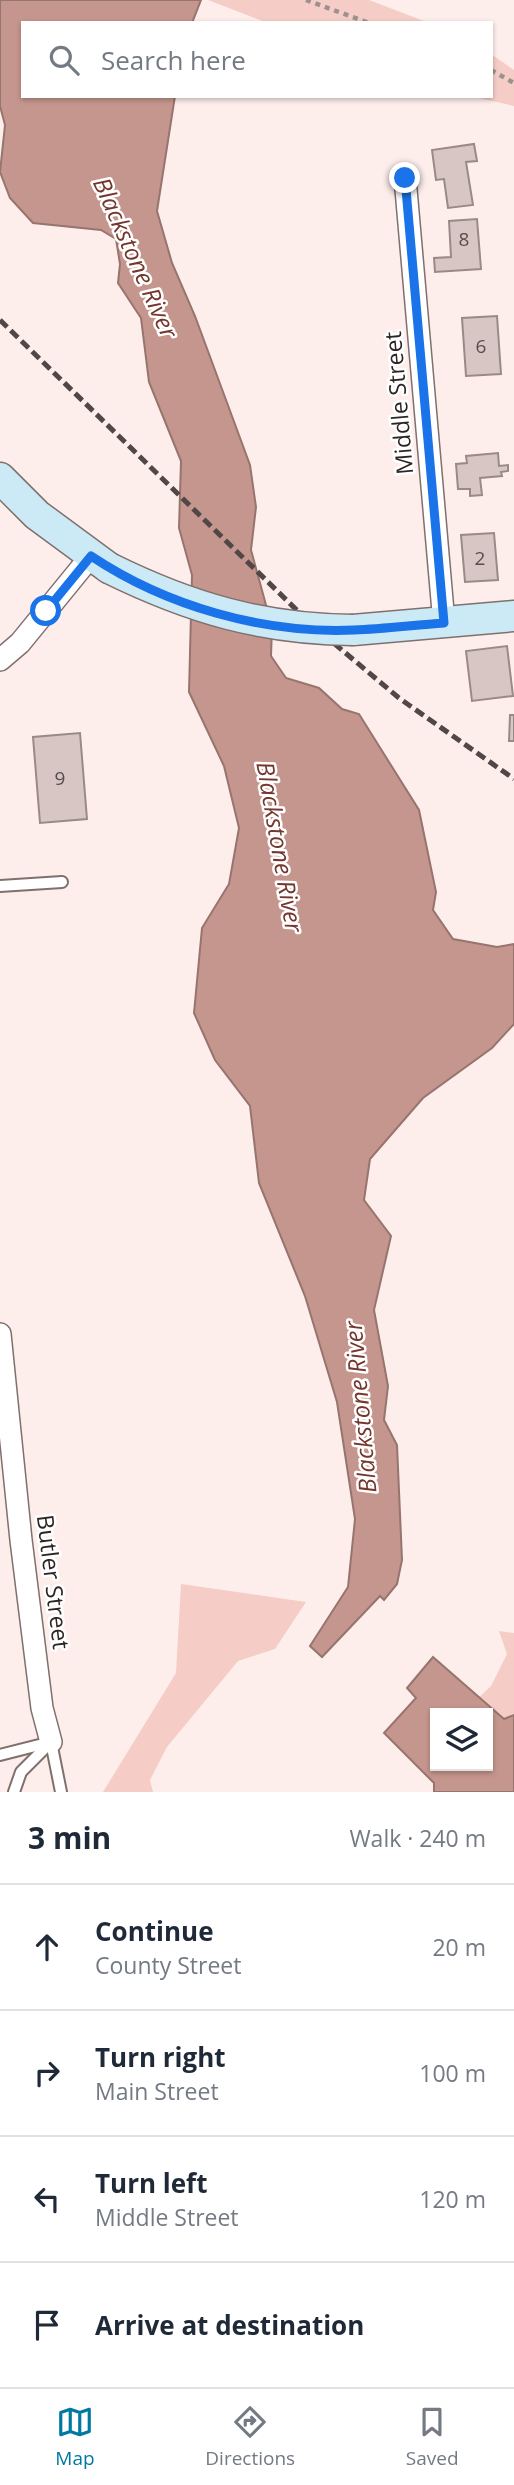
<!DOCTYPE html>
<html lang="en">
<head>
<meta charset="utf-8">
<style>
	:root { --surface:#fff; --page:#f2f2f3; --text:#1f2937; --muted:#747a83; --line:#e0e1e3; --accent:#0079a1 }
	body { margin:0; font-family:"Open Sans",sans-serif; background:var(--page); color:var(--text) }
	.controls { position:absolute; right:21px; bottom:21px; display:grid; overflow:hidden; border-radius:0px; box-shadow:0 2px 5px #0004 }
	.controls button { width:63px; height:63px; display:grid; place-items:center; padding:0; border:0; border-bottom:2px solid var(--line); background:var(--surface); color:var(--text); font:35px sans-serif }
	.stop { position:absolute; width:21px; height:21px; margin:-16px; border:5px solid #1a73e8; border-radius:50%; background:#fff }
	.stop.end { background:#1a73e8; border-color:#fff; box-shadow:0 2px 7px #0008 }
	.list { margin:0; padding:0; list-style:none }
	h2 { display:flex; justify-content:space-between; align-items:center; height:91px; margin:0; padding:0 28px; font-size:30px }
	h2 small { font-size:23px; font-weight:400; color:var(--muted) }
	.list li { display:grid; grid-template-columns:46px 1fr auto; gap:21px; align-items:center; box-sizing:border-box; height:126px; padding:0 28px; border-top:2px solid var(--line) }
	.list b { display:block; font-size:26px; white-space:nowrap }
	.list p { margin:0; font-size:23px; white-space:nowrap; color:var(--muted) }
	.list em { font-size:23px; font-style:normal; color:var(--muted) }
	.icon { flex:none; width:38px; height:38px; fill:none; stroke:currentColor; stroke-width:2; stroke-linecap:round; stroke-linejoin:round }
	.map { position:relative; flex:none; width:514px; height:1792px; overflow:hidden }
	.search { position:absolute; background:var(--surface); box-shadow:0 2px 5px #0004; left:21px; right:21px; top:21px; height:77px; display:flex; align-items:center; gap:18px; box-sizing:border-box; padding:0 24px; border-radius:0px; color:var(--muted); font-size:26px }
	.sheet { height:595px; background:var(--surface) }
	nav { display:flex; justify-content:space-around; align-items:center; box-sizing:border-box; height:98px; border-top:2px solid var(--line); background:var(--surface); font-size:19px; color:var(--muted) }
	nav a { display:grid; justify-items:center; gap:4px }
	nav .on { color:var(--accent) }
	.map>svg:first-child { display:block }
	.green { fill:#f5cdc6 }
	.water { fill:#c5968d; stroke:#97746e; stroke-width:2; fill-rule:evenodd }
	.building { fill:#d7c6c3; stroke:#9a8a87; stroke-width:2 }
	.lines { fill:none; stroke-linecap:round; stroke-linejoin:round }
	.lane-casing { stroke:#7f706d; stroke-width:14 }
	.street-casing { stroke:#7f706d; stroke-width:24 }
	.secondary-casing { stroke:#7f706d; stroke-width:33 }
	.path { stroke:#9c918f; stroke-width:4.5; stroke-dasharray:5 5; stroke-linecap:butt }
	.lane { stroke:#fff; stroke-width:10 }
	.street { stroke:#fff; stroke-width:21 }
	.secondary { stroke:#cce9f6; stroke-width:30 }
	.rail { stroke:#504746; stroke-width:5; stroke-dasharray:10 5; stroke-linecap:butt }
	.secondary-bridge-casing { stroke:#7f706d; stroke-width:33; stroke-linecap:butt }
	.secondary-bridge { stroke:#cce9f6; stroke-width:30 }
	.route { stroke:#1a73e8; stroke-width:9 }
	.labels { text-anchor:middle; stroke-width:5; stroke-linejoin:round; paint-order:stroke }
	.number-label { font-size:19px; fill:#574d4c }
	.street-label { font-size:23px; fill:#2c2524; stroke:#fff }
	.water-label { font-size:24px; font-style:italic; fill:#74362d; stroke:#fff }
</style>
</head>
<body>
<div class="map">
<svg width="514" height="1792" viewBox="0 0 514 1792">
	<rect width="100%" height="100%" fill="#fdeeec"/>
	<!-- green -->
	<g class="green">
		<path d="M 208,0 L 369,0 L 429,23 L 268,23 Z"/>
		<path d="M 491,54 L 514,70 L 514,106 L 470,96 L 491,96 Z"/>
		<path d="M 181,1584 L 306,1602 L 275,1649 L 238,1661 L 167,1747 L 150,1780 L 153,1792 L 103,1792 L 176,1673 Z"/>
		<path d="M 499,1631 L 514,1633 L 514,1732 L 475,1701 L 491,1686 L 507,1654 Z"/>
	</g>
	<!-- water -->
	<g class="water">
		<path d="M 0,0 L 201,0 L 192,23 L 23,23 L 23,96 L 175,96 L 157,211 L 172,263 L 195,316 L 250,465 L 256,507 L 251,550 L 272,627 L 271,656 L 286,678 L 319,688 L 342,709 L 359,714 L 419,810 L 436,892 L 433,910 L 453,939 L 497,947 L 514,944 L 514,1024 L 492,1048 L 423,1098 L 370,1159 L 364,1200 L 391,1236 L 374,1310 L 388,1386 L 384,1420 L 397,1445 L 402,1560 L 397,1584 L 384,1600 L 380,1596 L 322,1657 L 310,1646 L 348,1587 L 355,1519 L 337,1402 L 305,1296 L 259,1183 L 250,1106 L 215,1060 L 194,1013 L 202,928 L 229,884 L 239,828 L 224,766 L 189,692 L 192,575 L 179,528 L 181,461 L 149,382 L 141,318 L 118,283 L 120,264 L 116,239 L 101,230 L 33,223 L 10,198 L 0,172 L 5,125 L 0,106 Z"/>
		<path d="M 433,1657 L 504,1719 L 514,1715 L 514,1792 L 434,1792 L 434,1783 L 384,1733 L 416,1698 L 407,1688 ZM 435,1713 L 488,1713 L 488,1766 L 435,1766 Z"/>
	</g>
	<!-- building -->
	<g class="building">
		<path d="M 474,144 L 477,161 L 466,162 L 473,205 L 448,208 L 444,179 L 436,180 L 432,150 Z"/>
		<path d="M 477,219 L 481,269 L 435,272 L 434,258 L 451,257 L 449,221 Z"/>
		<path d="M 497,316 L 501,374 L 466,376 L 462,318 Z"/>
		<path d="M 498,453 L 499,466 L 508,465 L 508,471 L 501,472 L 502,476 L 480,478 L 482,495 L 470,496 L 470,489 L 458,489 L 456,464 L 467,463 L 466,456 Z"/>
		<path d="M 494,533 L 498,580 L 465,582 L 461,535 Z"/>
		<path d="M 507,646 L 513,696 L 472,701 L 466,651 Z"/>
		<path d="M 510,715 L 514,715 L 514,741 L 509,741 Z"/>
		<path d="M 80,733 L 87,819 L 40,823 L 33,737 Z"/>
	</g>
	<g class="lines">
		<!-- lane casing -->
		<g class="lane-casing">
			<g id="lane">
				<path d="M 0,886 L 62,882"/>
				<path d="M 51,1742 L 61,1792"/>
				<path d="M 0,1755 L 51,1742"/>
				<path d="M 14,1792 L 21,1772 L 51,1742"/>
			</g>
		</g>
		<!-- street casing -->
		<g class="street-casing">
			<g id="street">
				<path d="M 405,178 L 444,623"/>
				<path d="M 0,660 L 20,643 L 91,556"/>
				<path d="M 0,1334 L 21,1540 L 42,1708 L 51,1742"/>
			</g>
		</g>
		<!-- secondary casing -->
		<g class="secondary-casing">
			<g id="secondary">
				<path d="M 0,478 L 37,515 L 109,568"/>
				<path d="M 353,630 L 514,616"/>
			</g>
		</g>
		<!-- path -->
		<g class="path">
			<path d="M 306,0 L 369,23"/>
			<path d="M 491,70 L 514,83"/>
		</g>
		<!-- lane -->
		<use href="#lane" class="lane"/>
		<!-- street -->
		<use href="#street" class="street"/>
		<!-- secondary -->
		<use href="#secondary" class="secondary"/>
		<!-- rail -->
		<path class="rail" d="M 0,320 L 311,624 L 399,698 L 514,779"/>
		<!-- secondary-bridge casing -->
		<g class="secondary-bridge-casing">
			<path id="secondary-bridge" d="M 109,568 C 190,608 262,629 353,630"/>
		</g>
		<!-- secondary-bridge -->
		<use href="#secondary-bridge" class="secondary-bridge"/>
	</g>
	<g class="lines">
		<!-- route -->
		<path class="route" d="M 46,611 L 91,556 C 166,606 263,634 354,630 C 384,629 414,625 444,623 L 405,178"/>
	</g>
	<g class="labels">
		<!-- number labels -->
		<g class="number-label">
			<text x="464" y="246">8</text>
			<text x="481" y="353">6</text>
			<text x="480" y="565">2</text>
			<text x="60" y="785">9</text>
		</g>
		<!-- street labels -->
		<g class="street-label">
			<text transform="translate(399 403) rotate(-95)" y="8">Middle Street</text>
			<text transform="translate(53 1582) rotate(83)" y="8">Butler Street</text>
		</g>
		<!-- water labels -->
		<g class="water-label">
			<text transform="translate(135 258) rotate(66)" y="8">Blackstone River</text>
			<text transform="translate(279 847) rotate(80)" y="8">Blackstone River</text>
			<text transform="translate(361 1407) rotate(-95)" y="8">Blackstone River</text>
		</g>
	</g>
</svg>
<div class="controls">
<button><svg class="icon" aria-label="layers" viewBox="0 0 24 24"><path d="M12 4l9 5-9 5-9-5zM3 14l9 5 9-5"/></svg></button>
</div>
<div class="stop" style="left:46px;top:611px"></div>
<div class="stop end" style="left:405px;top:178px"></div>
<div class="search"><svg class="icon" aria-label="search" viewBox="0 0 24 24"><circle cx="10" cy="10" r="6"/><path d="M15 15l6 6"/></svg>Search here</div>
</div>
<section class="sheet">
<h2>3 min<small>Walk · 240 m</small></h2>
<ul class="list">
<li><svg class="icon" aria-label="ahead" viewBox="0 0 24 24"><path d="M12 20V5M6 11l6-6 6 6"/></svg><div><b>Continue</b><p>County Street</p></div><em>20 m</em></li>
<li><svg class="icon" aria-label="right" viewBox="0 0 24 24"><path d="M7 20v-9h11M14 6l5 5-5 5"/></svg><div><b>Turn right</b><p>Main Street</p></div><em>100 m</em></li>
<li><svg class="icon" aria-label="left" viewBox="0 0 24 24"><path d="M17 20v-9H6M10 6l-5 5 5 5"/></svg><div><b>Turn left</b><p>Middle Street</p></div><em>120 m</em></li>
<li><svg class="icon" aria-label="arrive" viewBox="0 0 24 24"><path d="M6 21V4h12l-3 4 3 4H6"/></svg><div><b>Arrive at destination</b></div></li>
</ul>
</section>
<nav>
<a class="on"><svg class="icon" aria-label="map" viewBox="0 0 24 24"><path d="M3 6l6-2 6 2 6-2v14l-6 2-6-2-6 2zM9 4v14M15 6v14"/></svg>Map</a>
<a><svg class="icon" aria-label="directions" viewBox="0 0 24 24"><path d="M12 3l9 9-9 9-9-9zM9 14v-3h6M13 9l2 2-2 2"/></svg>Directions</a>
<a><svg class="icon" aria-label="saved" viewBox="0 0 24 24"><path d="M7 4h10v16l-5-4-5 4z"/></svg>Saved</a>
</nav>
</body>
</html>
